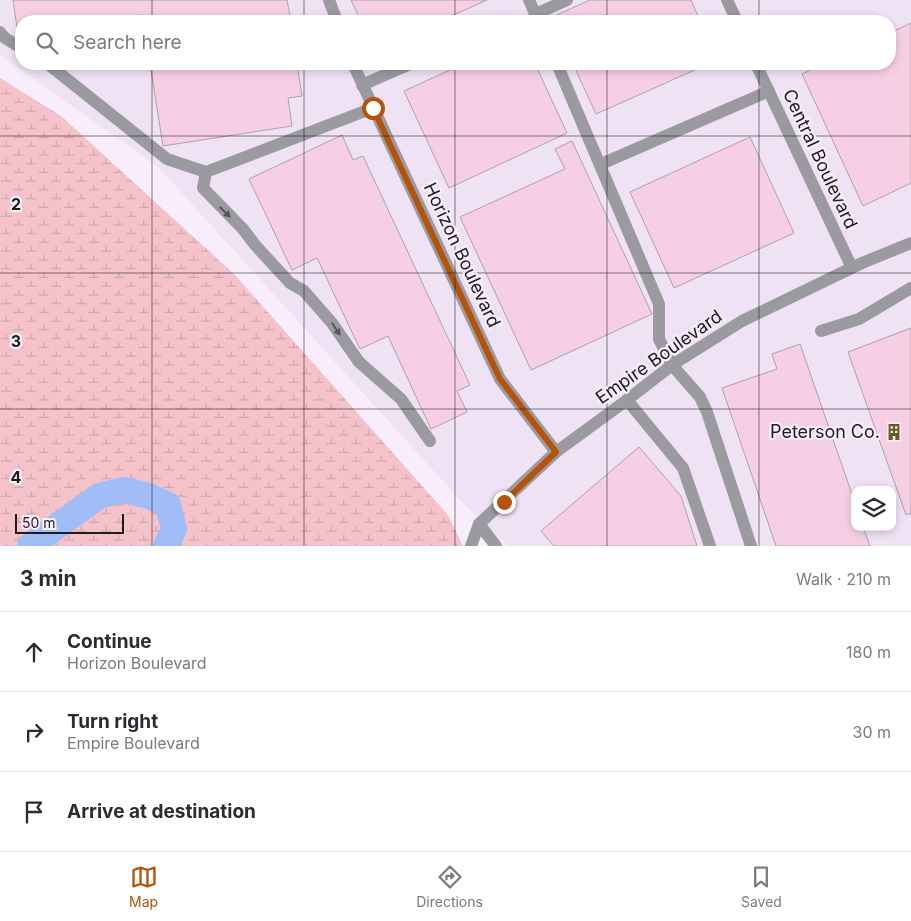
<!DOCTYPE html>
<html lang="en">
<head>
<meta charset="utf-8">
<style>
	:root { --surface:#fff; --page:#f2f2f3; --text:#2b2b33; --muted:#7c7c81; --line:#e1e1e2; --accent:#b45309 }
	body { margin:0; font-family:Inter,sans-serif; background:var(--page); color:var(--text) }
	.controls { position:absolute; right:15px; bottom:15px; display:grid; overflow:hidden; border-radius:10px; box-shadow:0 2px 8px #0003 }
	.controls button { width:45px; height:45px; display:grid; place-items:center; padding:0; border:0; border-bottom:1px solid var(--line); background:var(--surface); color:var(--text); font:25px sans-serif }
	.scale { position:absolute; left:15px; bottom:12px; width:109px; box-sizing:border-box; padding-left:5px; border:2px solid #1f1c20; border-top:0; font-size:14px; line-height:18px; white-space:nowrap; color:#1f1c20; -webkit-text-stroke:4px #f8eefb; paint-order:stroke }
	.stop { position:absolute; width:15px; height:15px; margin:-11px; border:4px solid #b45309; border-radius:50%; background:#fff }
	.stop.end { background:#b45309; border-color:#fff; box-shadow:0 1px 5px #0008 }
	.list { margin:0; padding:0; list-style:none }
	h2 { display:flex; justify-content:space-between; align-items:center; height:65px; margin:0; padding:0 20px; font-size:21px }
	h2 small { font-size:16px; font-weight:400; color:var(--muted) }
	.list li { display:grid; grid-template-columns:32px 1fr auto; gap:15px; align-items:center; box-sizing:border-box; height:80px; padding:0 20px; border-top:1px solid var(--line) }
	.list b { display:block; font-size:19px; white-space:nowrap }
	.list p { margin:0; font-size:16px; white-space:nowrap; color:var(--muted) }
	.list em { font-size:16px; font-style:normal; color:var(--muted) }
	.icon { flex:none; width:28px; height:28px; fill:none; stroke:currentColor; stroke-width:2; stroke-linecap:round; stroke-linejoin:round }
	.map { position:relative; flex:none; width:911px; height:546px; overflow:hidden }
	.search { position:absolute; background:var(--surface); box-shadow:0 2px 8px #0003; left:15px; right:15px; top:15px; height:55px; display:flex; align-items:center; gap:12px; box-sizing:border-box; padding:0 18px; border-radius:20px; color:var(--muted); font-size:19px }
	.sheet { height:305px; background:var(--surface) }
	nav { display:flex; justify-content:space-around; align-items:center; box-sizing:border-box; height:70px; border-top:1px solid var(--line); background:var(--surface); font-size:14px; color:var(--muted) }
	nav a { display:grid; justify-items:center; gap:2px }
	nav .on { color:var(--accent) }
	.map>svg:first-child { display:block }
	.built { fill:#f0e2f5; fill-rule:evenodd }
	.wetland { fill:url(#wetland-marsh) }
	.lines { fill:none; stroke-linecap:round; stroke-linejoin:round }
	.river { stroke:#a1bdf7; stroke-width:26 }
	.building { fill:#f7cfe5; stroke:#afa0a8 }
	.minor { stroke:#9b9aa0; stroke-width:12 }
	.oneway { fill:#57555a }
	.route { stroke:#b45309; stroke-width:6 }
	.grid { fill:none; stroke:#1f1c20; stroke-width:1; stroke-opacity:0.55 }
	.labels { text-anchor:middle; stroke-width:4.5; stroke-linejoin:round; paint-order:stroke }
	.street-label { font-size:18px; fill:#1f1c20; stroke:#f8eefb }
	.poi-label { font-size:18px; fill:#1f1c20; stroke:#f8eefb; text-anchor:end }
	.grid-label { font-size:16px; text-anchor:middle; font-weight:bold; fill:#1f1c20; stroke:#f8eefb; stroke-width:4.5; stroke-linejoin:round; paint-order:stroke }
</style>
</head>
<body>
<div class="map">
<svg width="911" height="546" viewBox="0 0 911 546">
	<defs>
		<pattern id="wetland-marsh" width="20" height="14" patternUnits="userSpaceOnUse" patternTransform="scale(1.25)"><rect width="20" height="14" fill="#f4c2c8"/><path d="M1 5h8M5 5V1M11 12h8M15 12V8" fill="none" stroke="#d1a6ac"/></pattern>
	</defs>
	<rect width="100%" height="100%" fill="#f8eefb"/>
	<!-- built -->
	<path class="built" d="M 0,0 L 911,0 L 911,546 L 507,546 L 459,499 L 159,168 L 0,55 ZM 21,21 L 890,21 L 890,64 L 21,64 ZM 855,490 L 892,490 L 892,527 L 855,527 Z"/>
	<!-- wetland -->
	<path class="wetland" d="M 0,78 L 61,116 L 235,275 L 448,515 L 463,546 L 0,546 Z"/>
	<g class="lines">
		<!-- river -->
		<path class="river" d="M 30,546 L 99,496 L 123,490 L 149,496 L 168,505 L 174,529 L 166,546"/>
	</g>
	<!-- building -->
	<g class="building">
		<path d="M 13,0 L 287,0 L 291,21 L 144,21 L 143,15 L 101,21 L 21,21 L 21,34 L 18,34 Z"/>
		<path d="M 351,0 L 487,0 L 440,21 L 361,21 Z"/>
		<path d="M 590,0 L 691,0 L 700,21 L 554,21 L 552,17 Z"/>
		<path d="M 911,23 L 911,183 L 863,206 L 802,74 L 823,64 L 890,64 L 890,33 Z"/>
		<path d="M 150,64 L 297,64 L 302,96 L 288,98 L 292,126 L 163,146 Z"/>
		<path d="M 463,64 L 535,64 L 567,133 L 449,188 L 404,91 Z"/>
		<path d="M 573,64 L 708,64 L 596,114 Z"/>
		<path d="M 342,135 L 353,160 L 363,156 L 470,385 L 457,391 L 467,412 L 431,429 L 388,336 L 360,349 L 317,258 L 292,270 L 249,179 Z"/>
		<path d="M 750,137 L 794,233 L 674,288 L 630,192 Z"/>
		<path d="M 572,141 L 652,314 L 531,370 L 460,217 L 565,169 L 555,149 Z"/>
		<path d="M 911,328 L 911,513 L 906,515 L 848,352 Z"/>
		<path d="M 800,344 L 855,503 L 855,527 L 863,527 L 870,546 L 776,546 L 722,388 L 777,369 L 772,354 Z"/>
		<path d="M 639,447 L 681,496 L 697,546 L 554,546 L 541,531 Z"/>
	</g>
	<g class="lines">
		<!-- minor -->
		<g class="minor">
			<path d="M 329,0 L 337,21"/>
			<path d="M 529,0 L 538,21"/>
			<path d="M 727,0 L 737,21"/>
			<path d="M 536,14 L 567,0"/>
			<path d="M 0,32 L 5,38 L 21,48"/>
			<path d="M 48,64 L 167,159 L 206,172 L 373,108"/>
			<path d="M 353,64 L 500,379 L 556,452"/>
			<path d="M 557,64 L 659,304 L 659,339 L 672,365 L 700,397 L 707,412 L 751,546"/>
			<path d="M 756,64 L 852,268"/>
			<path d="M 362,85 L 410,64"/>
			<path d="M 601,164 L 769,91"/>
			<path d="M 206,172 L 203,188 L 243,229 L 256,246 L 290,283 L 304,291 L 332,323 L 359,362 L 401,399 L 430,441"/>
			<path d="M 821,331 L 859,319 L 911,288"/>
			<path d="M 627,400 L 683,468 L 710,546"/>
			<path d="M 479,524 L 496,546"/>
			<path d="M 471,546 L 479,524 L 556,452 L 627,400 L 672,365 L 742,321 L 862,263 L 911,243"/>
		</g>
	</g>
	<!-- one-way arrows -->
	<defs><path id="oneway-solid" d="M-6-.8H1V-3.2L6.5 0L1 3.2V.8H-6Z" transform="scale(1.25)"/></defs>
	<g class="oneway">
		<use href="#oneway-solid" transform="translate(225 212) rotate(44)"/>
		<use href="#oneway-solid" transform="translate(336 329) rotate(57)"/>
	</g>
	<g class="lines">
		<!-- route -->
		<path class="route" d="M 373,108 L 500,379 L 556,452 L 504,502"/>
	</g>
	<!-- grid -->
	<path class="grid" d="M 152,0 L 152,21M 304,0 L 304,21M 455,0 L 455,21M 607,0 L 607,21M 759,0 L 759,21M 152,64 L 152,546M 304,64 L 304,546M 455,64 L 455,546M 607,64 L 607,546M 759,64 L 759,546M 0,136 L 911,136M 0,273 L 911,273M 0,409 L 911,409"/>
	<!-- icons -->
	<defs>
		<g id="building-bare" transform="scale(1.35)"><path d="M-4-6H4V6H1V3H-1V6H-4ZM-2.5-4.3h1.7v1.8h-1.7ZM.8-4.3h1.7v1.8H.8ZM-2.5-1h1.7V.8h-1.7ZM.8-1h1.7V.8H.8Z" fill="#685725" stroke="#f8eefb" stroke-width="2.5" paint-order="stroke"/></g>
	</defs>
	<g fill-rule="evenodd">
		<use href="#building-bare" x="894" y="432"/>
	</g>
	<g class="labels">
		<!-- street labels -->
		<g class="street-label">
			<text transform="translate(820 159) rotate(65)" y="6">Central Boulevard</text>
			<text transform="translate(462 255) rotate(65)" y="6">Horizon Boulevard</text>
			<text transform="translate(659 357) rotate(-35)" y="6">Empire Boulevard</text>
		</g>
		<!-- poi labels -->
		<g class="poi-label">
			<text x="880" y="438">Peterson Co.</text>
		</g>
	</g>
	<g class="grid-label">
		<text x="16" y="210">2</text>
		<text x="16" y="347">3</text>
		<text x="16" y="483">4</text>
	</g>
</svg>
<div class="controls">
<button><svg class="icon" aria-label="layers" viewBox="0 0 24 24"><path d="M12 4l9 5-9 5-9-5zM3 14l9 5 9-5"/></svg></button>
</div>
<div class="scale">50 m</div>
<div class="stop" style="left:373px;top:108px"></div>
<div class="stop end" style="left:504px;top:502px"></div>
<div class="search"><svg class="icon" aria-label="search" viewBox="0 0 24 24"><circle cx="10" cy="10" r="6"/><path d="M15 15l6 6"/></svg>Search here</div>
</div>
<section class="sheet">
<h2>3 min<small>Walk · 210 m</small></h2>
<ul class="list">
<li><svg class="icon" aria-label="ahead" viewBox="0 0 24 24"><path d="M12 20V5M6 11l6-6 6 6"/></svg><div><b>Continue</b><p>Horizon Boulevard</p></div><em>180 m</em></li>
<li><svg class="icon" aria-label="right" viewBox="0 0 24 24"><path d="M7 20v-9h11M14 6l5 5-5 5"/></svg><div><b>Turn right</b><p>Empire Boulevard</p></div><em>30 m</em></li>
<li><svg class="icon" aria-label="arrive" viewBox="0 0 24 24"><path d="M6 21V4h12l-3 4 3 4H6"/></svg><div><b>Arrive at destination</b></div></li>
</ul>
</section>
<nav>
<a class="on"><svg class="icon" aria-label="map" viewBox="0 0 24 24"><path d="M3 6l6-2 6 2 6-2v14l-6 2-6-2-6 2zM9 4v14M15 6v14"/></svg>Map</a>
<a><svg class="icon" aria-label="directions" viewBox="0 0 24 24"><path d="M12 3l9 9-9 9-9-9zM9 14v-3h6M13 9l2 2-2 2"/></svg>Directions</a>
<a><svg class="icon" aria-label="saved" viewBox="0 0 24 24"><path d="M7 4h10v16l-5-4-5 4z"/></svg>Saved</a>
</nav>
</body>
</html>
